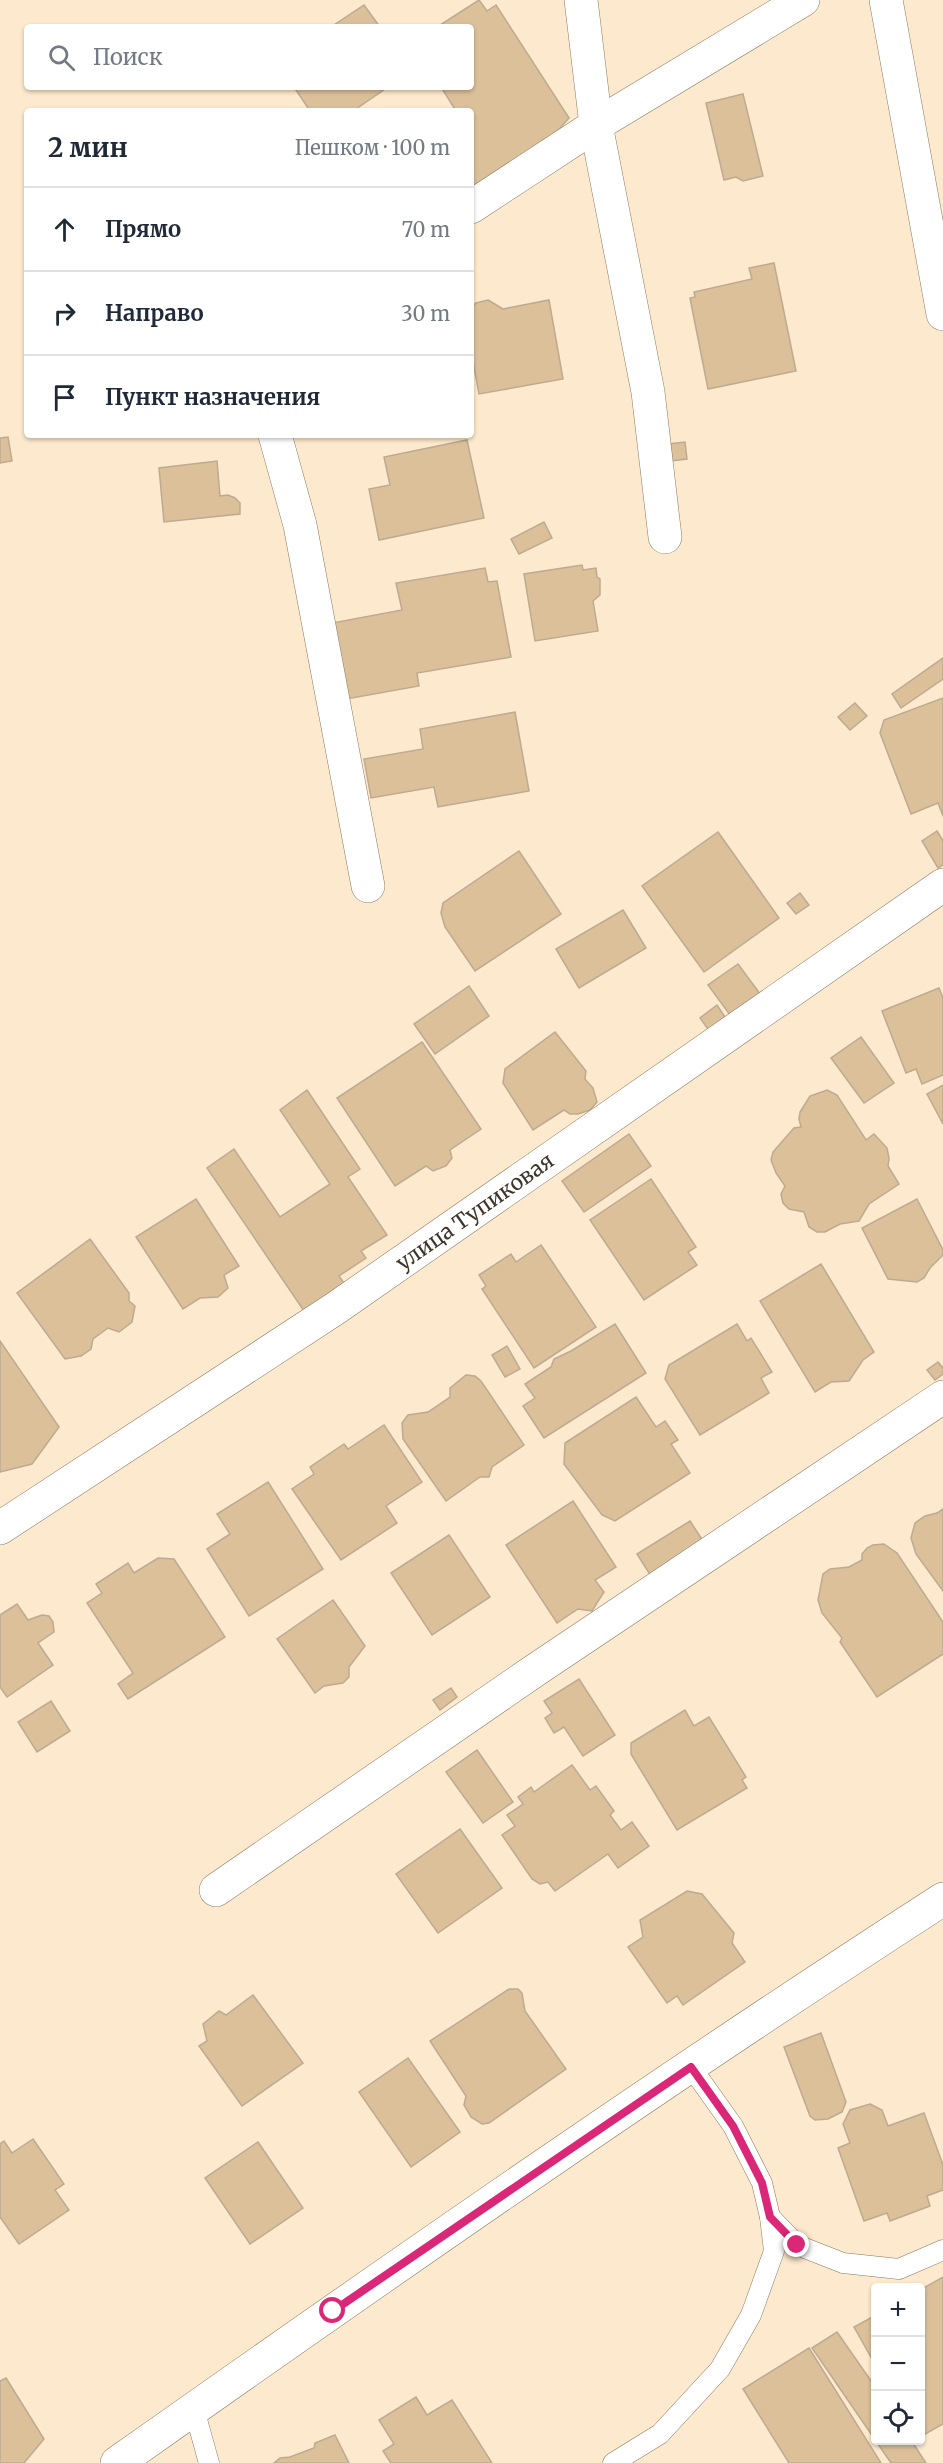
<!DOCTYPE html>
<html lang="ru">
<head>
<meta charset="utf-8">
<style>
	:root { --surface:#fff; --page:#f2f2f3; --text:#1f2937; --muted:#747a83; --line:#e0e1e3 }
	body { margin:0; font-family:Merriweather,serif; background:var(--page); color:var(--text) }
	.controls { position:absolute; right:18px; bottom:18px; display:grid; overflow:hidden; border-radius:6px; box-shadow:0 2px 4px #0004 }
	.controls button { width:54px; height:54px; display:grid; place-items:center; padding:0; border:0; border-bottom:2px solid var(--line); background:var(--surface); color:var(--text); font:30px sans-serif }
	.stop { position:absolute; width:18px; height:18px; margin:-14px; border:4px solid #db2777; border-radius:50%; background:#fff }
	.stop.end { background:#db2777; border-color:#fff; box-shadow:0 2px 6px #0008 }
	.list { margin:0; padding:0; list-style:none }
	h2 { display:flex; justify-content:space-between; align-items:center; height:78px; margin:0; padding:0 24px; font-size:26px }
	h2 small { font-size:20px; font-weight:400; color:var(--muted) }
	.list li { display:grid; grid-template-columns:39px 1fr auto; gap:18px; align-items:center; box-sizing:border-box; height:84px; padding:0 24px; border-top:2px solid var(--line) }
	.list b { display:block; font-size:22px; white-space:nowrap }
	.list em { font-size:20px; font-style:normal; color:var(--muted) }
	.icon { flex:none; width:33px; height:33px; fill:none; stroke:currentColor; stroke-width:2; stroke-linecap:round; stroke-linejoin:round }
	.map { position:relative; flex:none; width:943px; height:2463px; overflow:hidden }
	.search { position:absolute; background:var(--surface); box-shadow:0 2px 4px #0004; left:24px; top:24px; width:450px; height:66px; display:flex; align-items:center; gap:15px; box-sizing:border-box; padding:0 21px; border-radius:6px; color:var(--muted); font-size:22px }
	.panel { position:absolute; background:var(--surface); box-shadow:0 2px 4px #0004; left:24px; top:108px; width:450px; height:330px; border-radius:6px }
	.map>svg:first-child { display:block }
	.building { fill:#dbc09a; stroke:#bdaa90; stroke-width:1.5 }
	.lines { fill:none; stroke-linecap:round; stroke-linejoin:round }
	.service-casing { stroke:#8b7960; stroke-width:21 }
	.minor-casing { stroke:#8b7960; stroke-width:34 }
	.service { stroke:#fff; stroke-width:20 }
	.minor { stroke:#fff; stroke-width:33 }
	.route { stroke:#db2777; stroke-width:8 }
	.labels { text-anchor:middle; stroke-width:6; stroke-linejoin:round; paint-order:stroke }
	.street-label { font-size:21px; fill:#3e362b; stroke:#fff }
</style>
</head>
<body>
<div class="map">
<svg width="943" height="2463" viewBox="0 0 943 2463">
	<rect width="100%" height="100%" fill="#fde9cd"/>
	<!-- building -->
	<g class="building">
		<path d="M 479,0 L 487,11 L 496,5 L 569,118 L 536,156 L 471,188 L 471,111 L 456,111 L 441,87 L 471,87 L 471,27 L 437,27 Z"/>
		<path d="M 364,5 L 380,27 L 331,27 Z"/>
		<path d="M 294,87 L 388,87 L 353,111 L 310,111 Z"/>
		<path d="M 743,94 L 763,176 L 743,181 L 736,177 L 724,180 L 706,103 Z"/>
		<path d="M 774,263 L 796,371 L 708,389 L 690,298 L 695,297 L 694,292 L 752,279 L 749,268 Z"/>
		<path d="M 488,300 L 503,309 L 549,300 L 563,379 L 479,394 L 471,351 L 471,307 L 476,303 Z"/>
		<path d="M 8,437 L 12,461 L 0,463 L 0,438 Z"/>
		<path d="M 467,440 L 484,518 L 379,540 L 369,489 L 390,485 L 384,457 Z"/>
		<path d="M 685,442 L 687,459 L 671,461 L 668,444 Z"/>
		<path d="M 217,461 L 220,496 L 228,495 L 235,498 L 240,503 L 240,514 L 164,522 L 159,468 Z"/>
		<path d="M 544,522 L 552,538 L 519,554 L 511,539 Z"/>
		<path d="M 582,565 L 583,570 L 596,568 L 597,577 L 600,579 L 600,595 L 593,601 L 598,631 L 535,641 L 524,574 Z"/>
		<path d="M 485,568 L 488,582 L 497,581 L 511,657 L 417,673 L 419,686 L 341,700 L 327,624 L 402,610 L 396,583 Z"/>
		<path d="M 943,658 L 943,679 L 901,708 L 892,694 Z"/>
		<path d="M 943,698 L 943,816 L 938,803 L 911,814 L 880,733 L 884,720 Z"/>
		<path d="M 855,703 L 867,716 L 850,730 L 838,717 Z"/>
		<path d="M 515,712 L 529,791 L 438,807 L 434,787 L 371,798 L 364,759 L 423,749 L 420,729 Z"/>
		<path d="M 937,831 L 943,841 L 943,865 L 938,868 L 922,841 Z"/>
		<path d="M 718,832 L 779,918 L 704,972 L 642,886 Z"/>
		<path d="M 519,851 L 561,914 L 475,971 L 445,927 L 441,913 L 443,903 Z"/>
		<path d="M 800,893 L 809,905 L 796,914 L 787,903 Z"/>
		<path d="M 623,910 L 646,948 L 579,988 L 556,949 Z"/>
		<path d="M 738,964 L 763,998 L 733,1019 L 708,985 Z"/>
		<path d="M 469,986 L 489,1016 L 435,1054 L 414,1024 Z"/>
		<path d="M 939,988 L 943,998 L 943,1075 L 922,1084 L 916,1069 L 906,1073 L 882,1011 Z"/>
		<path d="M 717,1005 L 727,1020 L 710,1032 L 700,1018 Z"/>
		<path d="M 555,1032 L 586,1071 L 585,1079 L 593,1088 L 597,1102 L 590,1110 L 578,1114 L 570,1114 L 564,1110 L 533,1130 L 503,1083 L 505,1069 Z"/>
		<path d="M 861,1037 L 894,1083 L 864,1103 L 831,1058 Z"/>
		<path d="M 422,1042 L 481,1129 L 450,1150 L 452,1158 L 446,1166 L 433,1171 L 426,1166 L 395,1186 L 337,1098 Z"/>
		<path d="M 943,1085 L 943,1124 L 927,1094 Z"/>
		<path d="M 307,1090 L 360,1169 L 348,1177 L 387,1235 L 361,1251 L 366,1258 L 339,1276 L 346,1286 L 306,1314 L 207,1168 L 234,1149 L 280,1217 L 330,1184 L 280,1110 Z"/>
		<path d="M 827,1090 L 837,1095 L 866,1140 L 874,1134 L 887,1148 L 889,1158 L 888,1166 L 899,1184 L 869,1204 L 859,1221 L 840,1224 L 825,1232 L 817,1232 L 809,1227 L 804,1212 L 789,1209 L 783,1203 L 781,1194 L 785,1186 L 776,1173 L 771,1160 L 773,1152 L 794,1128 L 801,1127 L 799,1119 L 800,1112 L 810,1096 Z"/>
		<path d="M 629,1134 L 651,1166 L 584,1212 L 562,1181 Z"/>
		<path d="M 651,1179 L 696,1247 L 688,1252 L 697,1265 L 644,1300 L 590,1220 Z"/>
		<path d="M 196,1199 L 239,1266 L 224,1275 L 228,1288 L 218,1297 L 200,1298 L 183,1309 L 136,1237 Z"/>
		<path d="M 917,1199 L 943,1250 L 943,1255 L 930,1268 L 924,1278 L 917,1282 L 888,1279 L 862,1228 Z"/>
		<path d="M 90,1239 L 129,1293 L 129,1301 L 135,1306 L 132,1322 L 119,1332 L 108,1328 L 93,1339 L 91,1349 L 81,1356 L 65,1359 L 17,1293 Z"/>
		<path d="M 541,1245 L 596,1327 L 534,1368 L 482,1289 L 486,1286 L 479,1275 L 511,1254 L 516,1262 Z"/>
		<path d="M 821,1264 L 874,1352 L 863,1360 L 849,1381 L 831,1382 L 815,1392 L 760,1301 Z"/>
		<path d="M 615,1324 L 646,1373 L 544,1438 L 523,1406 L 535,1398 L 525,1384 L 551,1367 L 554,1359 L 571,1351 Z"/>
		<path d="M 737,1324 L 747,1341 L 751,1338 L 772,1372 L 761,1378 L 769,1393 L 700,1435 L 665,1379 L 669,1365 Z"/>
		<path d="M 0,1341 L 59,1427 L 32,1464 L 0,1472 Z"/>
		<path d="M 507,1346 L 520,1369 L 505,1377 L 492,1355 Z"/>
		<path d="M 938,1362 L 943,1368 L 943,1374 L 935,1380 L 927,1370 Z"/>
		<path d="M 466,1375 L 475,1376 L 481,1381 L 524,1445 L 492,1467 L 489,1477 L 480,1477 L 446,1501 L 403,1439 L 402,1423 L 408,1415 L 428,1412 L 450,1397 L 450,1388 Z"/>
		<path d="M 636,1397 L 656,1427 L 665,1421 L 678,1440 L 671,1444 L 690,1473 L 615,1521 L 602,1515 L 564,1464 L 565,1443 Z"/>
		<path d="M 384,1425 L 422,1482 L 386,1506 L 397,1523 L 341,1560 L 292,1489 L 314,1474 L 310,1467 L 344,1444 L 348,1449 Z"/>
		<path d="M 268,1482 L 323,1569 L 249,1616 L 207,1549 L 230,1534 L 217,1514 Z"/>
		<path d="M 573,1501 L 616,1567 L 595,1580 L 604,1592 L 592,1611 L 578,1609 L 557,1623 L 506,1545 Z"/>
		<path d="M 943,1509 L 943,1591 L 916,1554 L 911,1538 L 915,1523 L 925,1516 L 937,1513 Z"/>
		<path d="M 690,1521 L 707,1547 L 654,1581 L 637,1554 Z"/>
		<path d="M 449,1535 L 490,1597 L 432,1635 L 391,1573 Z"/>
		<path d="M 884,1544 L 897,1553 L 943,1622 L 943,1654 L 877,1697 L 840,1642 L 842,1638 L 822,1613 L 818,1600 L 823,1574 L 830,1569 L 849,1567 L 862,1560 L 862,1554 L 867,1548 L 873,1545 Z"/>
		<path d="M 158,1558 L 174,1559 L 225,1637 L 128,1699 L 118,1684 L 133,1673 L 87,1603 L 102,1593 L 96,1584 L 128,1563 L 134,1573 Z"/>
		<path d="M 333,1600 L 365,1646 L 349,1667 L 349,1677 L 343,1683 L 324,1686 L 315,1693 L 277,1639 Z"/>
		<path d="M 17,1604 L 28,1620 L 42,1615 L 49,1616 L 53,1622 L 54,1632 L 38,1643 L 53,1665 L 7,1697 L 0,1687 L 0,1615 Z"/>
		<path d="M 579,1679 L 615,1735 L 583,1756 L 564,1727 L 554,1733 L 545,1718 L 552,1713 L 544,1701 Z"/>
		<path d="M 451,1688 L 457,1697 L 440,1710 L 433,1700 Z"/>
		<path d="M 51,1701 L 70,1731 L 37,1752 L 18,1722 Z"/>
		<path d="M 685,1710 L 694,1726 L 709,1717 L 746,1777 L 742,1780 L 747,1788 L 677,1830 L 631,1754 L 631,1743 Z"/>
		<path d="M 477,1750 L 513,1802 L 483,1823 L 446,1772 Z"/>
		<path d="M 572,1765 L 590,1790 L 596,1786 L 614,1811 L 610,1815 L 621,1830 L 632,1822 L 649,1846 L 618,1868 L 608,1854 L 555,1891 L 548,1882 L 540,1884 L 532,1879 L 502,1835 L 515,1826 L 507,1815 L 523,1804 L 518,1797 L 531,1787 L 534,1792 Z"/>
		<path d="M 460,1829 L 502,1888 L 438,1933 L 396,1874 Z"/>
		<path d="M 687,1891 L 702,1894 L 734,1933 L 732,1943 L 745,1962 L 683,2005 L 677,1996 L 667,2003 L 628,1947 L 643,1937 L 640,1920 Z"/>
		<path d="M 509,1989 L 518,1989 L 522,1993 L 525,2011 L 566,2069 L 489,2123 L 482,2124 L 471,2117 L 464,2105 L 466,2096 L 430,2041 Z"/>
		<path d="M 253,1995 L 303,2063 L 242,2106 L 199,2046 L 207,2041 L 203,2024 L 219,2011 L 226,2015 Z"/>
		<path d="M 821,2033 L 846,2102 L 842,2112 L 828,2119 L 815,2120 L 810,2116 L 784,2047 Z"/>
		<path d="M 408,2058 L 460,2132 L 411,2167 L 359,2092 Z"/>
		<path d="M 870,2104 L 882,2110 L 888,2126 L 924,2113 L 943,2165 L 943,2190 L 927,2196 L 930,2206 L 890,2221 L 887,2213 L 864,2221 L 838,2148 L 850,2143 L 843,2124 L 850,2110 Z"/>
		<path d="M 33,2139 L 64,2184 L 55,2190 L 69,2210 L 19,2244 L 0,2217 L 0,2144 L 4,2141 L 12,2153 Z"/>
		<path d="M 258,2142 L 303,2208 L 250,2244 L 205,2178 Z"/>
		<path d="M 943,2277 L 943,2424 L 920,2437 L 920,2290 Z"/>
		<path d="M 876,2315 L 876,2366 L 854,2327 Z"/>
		<path d="M 837,2332 L 876,2388 L 876,2440 L 911,2440 L 926,2463 L 891,2463 L 812,2348 Z"/>
		<path d="M 809,2348 L 881,2463 L 789,2463 L 743,2389 Z"/>
		<path d="M 6,2378 L 44,2439 L 24,2463 L 0,2463 L 0,2381 Z"/>
		<path d="M 416,2397 L 427,2415 L 452,2400 L 492,2463 L 391,2463 L 383,2451 L 394,2444 L 379,2420 Z"/>
		<path d="M 335,2435 L 349,2463 L 274,2463 L 280,2458 L 290,2457 L 314,2448 L 315,2443 Z"/>
	</g>
	<g class="lines">
		<!-- service casing -->
		<g class="service-casing">
			<g id="service">
				<path d="M 770,2217 L 797,2245 L 843,2263 L 899,2269 L 943,2250"/>
				<path d="M 194,2409 L 209,2463"/>
				<path d="M 613,2463 L 660,2434 L 720,2369 L 751,2315 L 774,2251 L 770,2217 L 762,2183 L 733,2126 L 691,2067"/>
			</g>
		</g>
		<!-- minor casing -->
		<g class="minor-casing">
			<g id="minor">
				<path d="M 581,0 L 596,125 L 648,392 L 665,537"/>
				<path d="M 886,0 L 943,314"/>
				<path d="M 471,207 L 596,125 L 803,0"/>
				<path d="M 275,435 L 300,525 L 368,886"/>
				<path d="M 0,1528 L 336,1308 L 943,885"/>
				<path d="M 216,1890 L 534,1671 L 943,1397"/>
				<path d="M 117,2463 C 389,2271 663,2080 943,1899"/>
			</g>
		</g>
		<!-- service -->
		<use href="#service" class="service"/>
		<!-- minor -->
		<use href="#minor" class="minor"/>
	</g>
	<g class="lines">
		<!-- route -->
		<path class="route" d="M 333,2311 L 691,2067 L 733,2126 L 762,2183 L 770,2217 L 797,2245"/>
	</g>
	<g class="labels">
		<!-- street labels -->
		<g class="street-label">
			<text transform="translate(475 1212) rotate(-35)" y="7">улица Тупиковая</text>
		</g>
	</g>
</svg>
<div class="controls">
<button>+</button>
<button>−</button>
<button><svg class="icon" aria-label="locate" viewBox="0 0 24 24"><circle cx="12" cy="12" r="6"/><path d="M12 2v4M12 18v4M2 12h4M18 12h4"/></svg></button>
</div>
<div class="stop" style="left:333px;top:2311px"></div>
<div class="stop end" style="left:797px;top:2245px"></div>
<div class="search"><svg class="icon" aria-label="search" viewBox="0 0 24 24"><circle cx="10" cy="10" r="6"/><path d="M15 15l6 6"/></svg>Поиск</div>
<section class="panel">
<h2>2 мин<small>Пешком · 100 m</small></h2>
<ul class="list">
<li><svg class="icon" aria-label="ahead" viewBox="0 0 24 24"><path d="M12 20V5M6 11l6-6 6 6"/></svg><div><b>Прямо</b></div><em>70 m</em></li>
<li><svg class="icon" aria-label="right" viewBox="0 0 24 24"><path d="M7 20v-9h11M14 6l5 5-5 5"/></svg><div><b>Направо</b></div><em>30 m</em></li>
<li><svg class="icon" aria-label="arrive" viewBox="0 0 24 24"><path d="M6 21V4h12l-3 4 3 4H6"/></svg><div><b>Пункт назначения</b></div></li>
</ul>
</section>
</div>
</body>
</html>
